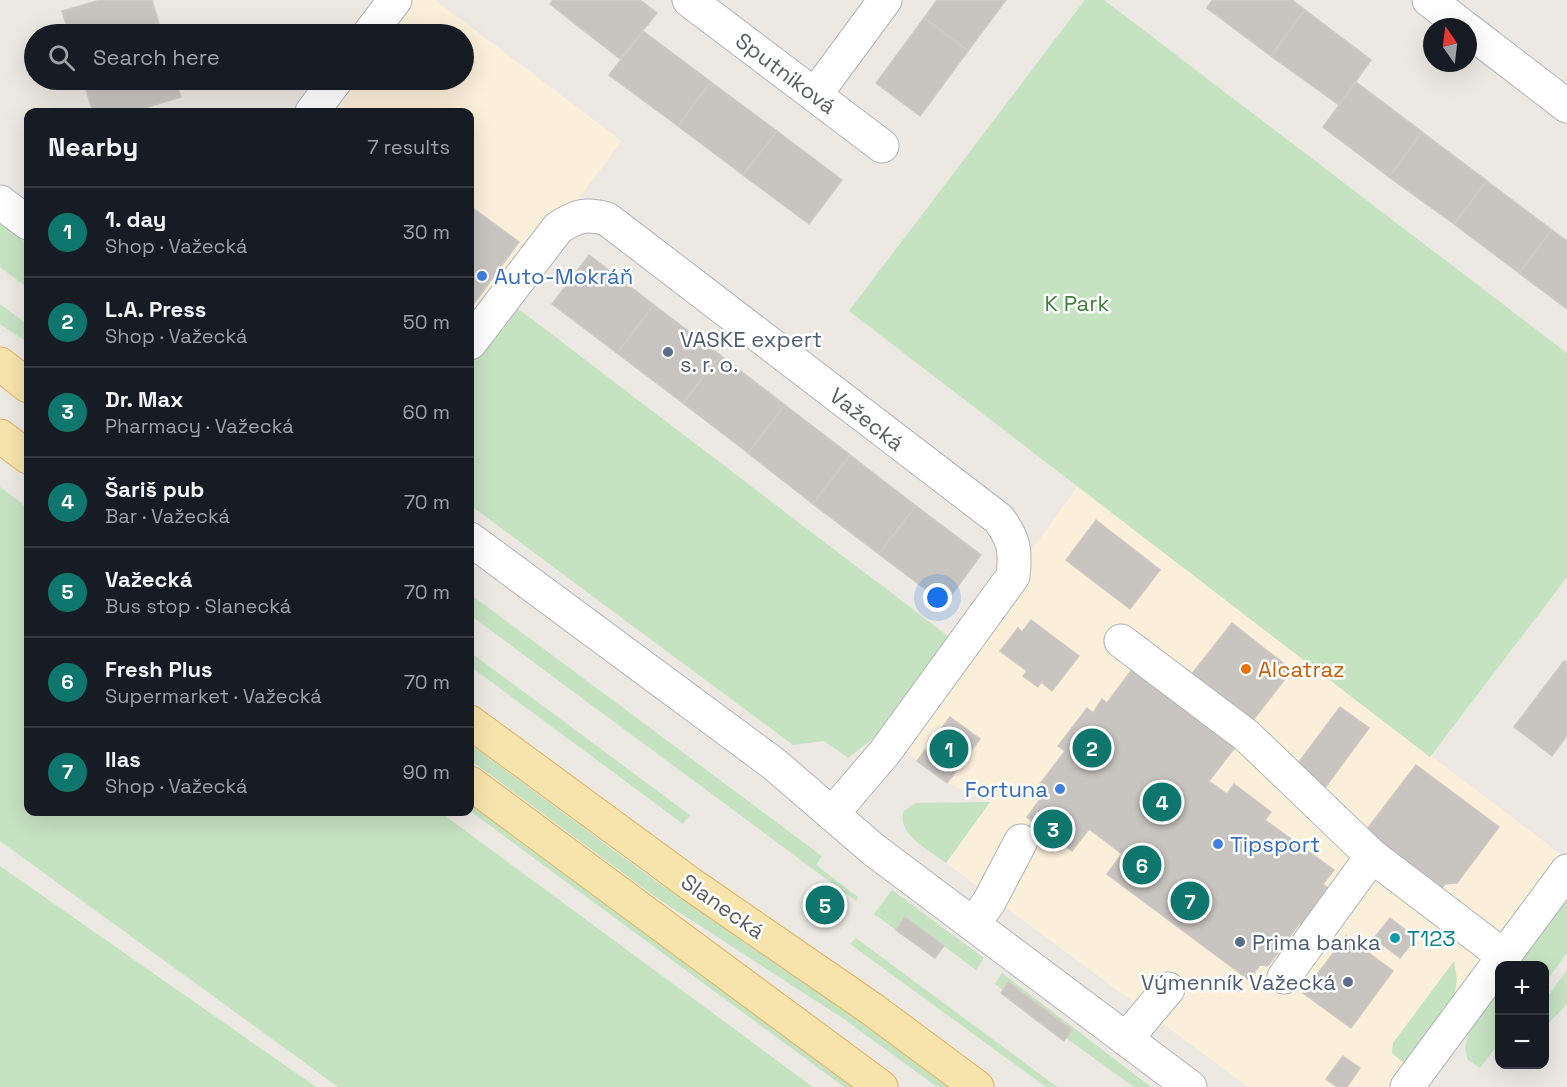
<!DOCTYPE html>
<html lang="en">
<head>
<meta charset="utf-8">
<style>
	:root { --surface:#171b24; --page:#242831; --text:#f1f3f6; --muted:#9ea1a6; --line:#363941; --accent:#0f766e }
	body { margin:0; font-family:"Space Grotesk",sans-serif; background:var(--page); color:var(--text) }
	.controls { position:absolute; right:18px; bottom:18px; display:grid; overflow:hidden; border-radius:12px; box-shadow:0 6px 24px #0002 }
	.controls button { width:54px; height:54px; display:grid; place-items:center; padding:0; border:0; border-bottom:2px solid var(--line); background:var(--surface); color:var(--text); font:30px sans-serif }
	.compass { position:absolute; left:1423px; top:18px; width:54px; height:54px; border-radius:50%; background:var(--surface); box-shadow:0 6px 24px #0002; rotate:346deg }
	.you { position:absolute; left:938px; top:598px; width:21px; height:21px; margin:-15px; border:4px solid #fff; border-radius:50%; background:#1a73e8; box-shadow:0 0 0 9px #1a73e833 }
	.badge { display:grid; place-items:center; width:39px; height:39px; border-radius:50%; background:var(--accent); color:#fff; font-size:20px; font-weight:700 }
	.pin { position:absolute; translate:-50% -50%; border:3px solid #fff; box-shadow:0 2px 6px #0006 }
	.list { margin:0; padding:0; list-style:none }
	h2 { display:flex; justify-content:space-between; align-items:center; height:78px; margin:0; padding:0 24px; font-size:26px }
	h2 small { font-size:20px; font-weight:400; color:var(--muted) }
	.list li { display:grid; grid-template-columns:39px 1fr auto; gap:18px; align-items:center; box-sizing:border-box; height:90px; padding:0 24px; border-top:2px solid var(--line) }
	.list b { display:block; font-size:22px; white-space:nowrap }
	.list p { margin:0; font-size:20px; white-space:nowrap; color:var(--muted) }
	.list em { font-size:20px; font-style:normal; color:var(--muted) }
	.icon { flex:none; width:33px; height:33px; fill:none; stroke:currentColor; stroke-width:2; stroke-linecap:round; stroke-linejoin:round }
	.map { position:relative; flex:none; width:1567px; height:1087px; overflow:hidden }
	.search { position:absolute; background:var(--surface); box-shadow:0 6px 24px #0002; left:24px; top:24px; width:450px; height:66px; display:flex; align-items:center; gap:15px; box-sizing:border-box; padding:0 21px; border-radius:33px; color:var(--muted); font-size:22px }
	.panel { position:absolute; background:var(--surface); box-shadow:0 6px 24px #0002; left:24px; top:108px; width:450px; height:708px; border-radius:12px }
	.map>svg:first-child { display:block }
	.commercial { fill:#faefd9 }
	.green { fill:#c5e2c1 }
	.building { fill:#c8c4c0; stroke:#d0cac2; stroke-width:1.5 }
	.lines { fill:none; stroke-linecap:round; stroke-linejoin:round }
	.minor-casing { stroke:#b0b4b7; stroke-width:35 }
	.major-casing { stroke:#e4b164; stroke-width:35 }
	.minor { stroke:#fff; stroke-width:33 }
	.major { stroke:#f7e3ac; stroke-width:33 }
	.shop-dot { fill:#3f7fe0; stroke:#fff; stroke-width:2 }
	.service-dot { fill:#5c6f8a; stroke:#fff; stroke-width:2 }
	.food-dot { fill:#e8710a; stroke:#fff; stroke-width:2 }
	.culture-dot { fill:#0f9aa8; stroke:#fff; stroke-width:2 }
	.labels { text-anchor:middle; stroke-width:5; stroke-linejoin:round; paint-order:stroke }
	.street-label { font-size:22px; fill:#5b5f62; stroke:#fff }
	.shop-label { font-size:22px; fill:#366cbe; stroke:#fff; text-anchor:start }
	.park-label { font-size:22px; fill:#41803c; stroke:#fff }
	.service-label { font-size:22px; fill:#4e5e75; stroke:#fff; text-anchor:start }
	.food-label { font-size:22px; fill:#c56008; stroke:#fff; text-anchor:start }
	.culture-label { font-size:22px; fill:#0d838f; stroke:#fff; text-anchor:start }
</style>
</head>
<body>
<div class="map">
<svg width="1567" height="1087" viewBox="0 0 1567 1087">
	<rect width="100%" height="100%" fill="#ece9e3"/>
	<!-- commercial -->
	<g class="commercial">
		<path d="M 395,0 L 435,0 L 622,141 L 470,343 L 470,112 L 312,112 L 336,80 L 464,80 L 464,34 L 369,34 Z"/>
		<path d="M 1077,487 L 1567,859 L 1407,1087 L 1248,1087 L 946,863 L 990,802 L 947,783 L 901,748 L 1013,576 Z"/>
	</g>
	<!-- green -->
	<g class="green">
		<path d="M 1085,0 L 1104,0 L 1567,353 L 1567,577 L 1430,757 L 849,311 Z"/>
		<path d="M 0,223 L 28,244 L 28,288 L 0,267 Z"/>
		<path d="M 504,298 L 961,646 L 875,737 L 848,758 L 824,741 L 793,745 L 470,505 L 470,359 Z"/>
		<path d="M 0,304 L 28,325 L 28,343 L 0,324 Z"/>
		<path d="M 0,487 L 28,508 L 28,812 L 440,812 L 813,1087 L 338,1087 L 0,841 Z"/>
		<path d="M 470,594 L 822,856 L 816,865 L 858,897 L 856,901 L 470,615 Z"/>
		<path d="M 470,652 L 690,815 L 683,824 L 470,666 Z"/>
		<path d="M 470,744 L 650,877 L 848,1013 L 949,1087 L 937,1087 L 844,1019 L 654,896 L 470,760 Z"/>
		<path d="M 990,802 L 946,863 C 931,851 895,834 904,811 L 916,803 Z"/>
		<path d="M 470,803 L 854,1087 L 844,1087 L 470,811 Z"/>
		<path d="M 0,866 L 316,1087 L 0,1087 Z"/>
		<path d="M 892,890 L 984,958 L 976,970 L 906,918 L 896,930 L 874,914 Z"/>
		<path d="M 1567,899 L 1567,953 L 1545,983 L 1544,966 L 1518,966 Z"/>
		<path d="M 856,938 L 1057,1087 L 1046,1087 L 850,944 Z"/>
		<path d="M 1454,961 L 1457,980 L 1454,999 L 1405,1064 L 1392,1053 L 1393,1043 Z"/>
		<path d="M 1567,970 L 1567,1004 L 1547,1025 L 1545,1023 L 1545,1000 Z"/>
		<path d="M 1002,973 L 1151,1087 L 1134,1087 L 1066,1038 L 1072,1030 L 1009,983 L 1003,990 L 995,984 Z"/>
		<path d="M 1499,991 L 1499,1043 L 1480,1068 L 1468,1060 C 1457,1035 1485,1010 1499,991 Z"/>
	</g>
	<!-- building -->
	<g class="building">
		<path d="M 100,0 L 152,0 L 162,34 L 69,34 L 62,11 Z"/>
		<path d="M 553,0 L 640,0 L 657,13 L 620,59 L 550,4 Z"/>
		<path d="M 937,0 L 1006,0 L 968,51 L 924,18 Z"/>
		<path d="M 1212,0 L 1292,0 L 1305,10 L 1271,56 L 1207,8 Z"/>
		<path d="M 1305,10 L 1371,60 L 1339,105 L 1271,56 Z"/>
		<path d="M 924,18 L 968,51 L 920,116 L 876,83 Z"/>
		<path d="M 643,31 L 711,82 L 678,126 L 609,75 Z"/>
		<path d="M 83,80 L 175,80 L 181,97 L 131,112 L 93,112 Z"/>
		<path d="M 711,82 L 777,131 L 743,175 L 678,126 Z"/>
		<path d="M 1356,82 L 1422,132 L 1389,177 L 1323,127 Z"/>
		<path d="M 777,131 L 842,180 L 809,224 L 743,175 Z"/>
		<path d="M 1422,132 L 1487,181 L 1454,224 L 1389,177 Z"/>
		<path d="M 1487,181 L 1552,230 L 1519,273 L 1454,224 Z"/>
		<path d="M 470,206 L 519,242 L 470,309 Z"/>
		<path d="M 1552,230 L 1567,241 L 1567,309 L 1519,273 Z"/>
		<path d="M 589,255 L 654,305 L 617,353 L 552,304 Z"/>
		<path d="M 654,305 L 720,355 L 683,403 L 617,353 Z"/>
		<path d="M 720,355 L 785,405 L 748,453 L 683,403 Z"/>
		<path d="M 785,405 L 850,455 L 813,504 L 748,453 Z"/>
		<path d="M 850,455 L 916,506 L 879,554 L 813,504 Z"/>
		<path d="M 916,506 L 981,555 L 945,604 L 879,554 Z"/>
		<path d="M 1096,520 L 1160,570 L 1130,609 L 1066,560 Z"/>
		<path d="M 1031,620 L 1079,656 L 1052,691 L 1041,682 L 1038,687 L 1023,676 L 1027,671 L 1000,651 L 1018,628 L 1022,632 Z"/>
		<path d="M 1232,623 L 1292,670 L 1244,732 L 1183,685 Z"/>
		<path d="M 1564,661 L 1567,663 L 1567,736 L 1552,756 L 1514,727 Z"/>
		<path d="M 1133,668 L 1237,745 L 1209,781 L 1227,794 L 1234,784 L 1271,812 L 1265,820 L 1334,870 L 1323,884 L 1331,890 L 1303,928 L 1299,924 L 1268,966 L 1260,965 L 1249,980 L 1107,874 L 1122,854 L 1101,838 L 1089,829 L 1072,851 L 1027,817 L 1041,798 L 1033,793 L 1065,751 L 1058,746 L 1087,708 L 1093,713 L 1102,699 L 1107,703 Z"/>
		<path d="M 1340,707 L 1369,728 L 1322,792 L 1293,770 Z"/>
		<path d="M 950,717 L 980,739 L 947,783 L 917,761 Z"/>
		<path d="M 1416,765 L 1499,827 L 1457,883 L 1445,884 L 1439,891 L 1361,837 Z"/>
		<path d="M 905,917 L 944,946 L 935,958 L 896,930 Z"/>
		<path d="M 1390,918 L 1416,938 L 1400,958 L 1374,938 Z"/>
		<path d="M 1346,936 L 1393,971 L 1351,1028 L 1303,993 Z"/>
		<path d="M 1008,982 L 1072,1030 L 1064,1041 L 1001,993 Z"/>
		<path d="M 1343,1056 L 1360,1068 L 1347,1087 L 1337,1087 L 1326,1079 Z"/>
	</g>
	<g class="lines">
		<!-- minor casing -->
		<g class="minor-casing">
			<g id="minor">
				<path d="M 689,0 L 882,146"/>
				<path d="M 1429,0 L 1464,27"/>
				<path d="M 1468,30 L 1567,106"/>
				<path d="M 369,34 L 395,0"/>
				<path d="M 815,95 L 885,0"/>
				<path d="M 312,112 L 336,80"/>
				<path d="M 0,202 L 28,223"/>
				<path d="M 470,343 L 558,228 C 576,216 586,213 607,219 L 999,519 C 1014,540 1016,550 1013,576 L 885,752 L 832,814"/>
				<path d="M 470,539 L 774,764 L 874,850 L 1190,1087"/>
				<path d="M 1121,641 L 1247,736 L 1372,856 L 1505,957"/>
				<path d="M 973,924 L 989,902 L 1021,841"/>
				<path d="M 1284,977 L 1372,856"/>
				<path d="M 1126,1039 L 1168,989"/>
				<path d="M 1407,1087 L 1567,871"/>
			</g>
		</g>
		<!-- major casing -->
		<g class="major-casing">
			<g id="major">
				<path d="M 0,364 L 28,386"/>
				<path d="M 0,436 L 28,457"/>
				<path d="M 470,722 L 692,885 L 872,1009 L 977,1087"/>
				<path d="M 470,783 L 881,1087"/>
			</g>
		</g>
		<!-- minor -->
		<use href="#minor" class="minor"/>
		<!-- major -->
		<use href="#major" class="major"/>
	</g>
	<!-- markers -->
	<g class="shop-dot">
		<circle cx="482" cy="276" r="6"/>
		<circle cx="1060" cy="789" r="6"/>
		<circle cx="1218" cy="844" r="6"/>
	</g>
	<g class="service-dot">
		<circle cx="668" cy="352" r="6"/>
		<circle cx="1240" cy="942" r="6"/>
		<circle cx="1348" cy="982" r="6"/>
	</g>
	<circle class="food-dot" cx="1246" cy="669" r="6"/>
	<circle class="culture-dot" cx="1395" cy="938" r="6"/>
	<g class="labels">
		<!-- street labels -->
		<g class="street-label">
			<text transform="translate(786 73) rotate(37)" y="8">Sputniková</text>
			<text transform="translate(867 419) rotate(38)" y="8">Važecká</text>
			<text transform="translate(723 906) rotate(35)" y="8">Slanecká</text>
		</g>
		<!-- shop labels -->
		<g class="shop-label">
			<text x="494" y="284">Auto-Mokráň</text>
			<text x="1048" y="797" text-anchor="end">Fortuna</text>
			<text x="1230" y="852">Tipsport</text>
		</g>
		<!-- park labels -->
		<g class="park-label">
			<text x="1077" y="311">K Park</text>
		</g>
		<!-- service labels -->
		<g class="service-label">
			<text x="680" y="347">VASKE expert<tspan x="680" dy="25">s. r. o.</tspan></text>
			<text x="1252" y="950">Prima banka</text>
			<text x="1336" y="990" text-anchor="end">Výmenník Važecká</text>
		</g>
		<!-- food labels -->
		<g class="food-label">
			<text x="1258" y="677">Alcatraz</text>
		</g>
		<!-- culture labels -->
		<g class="culture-label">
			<text x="1407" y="946">T123</text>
		</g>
	</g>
</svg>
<div class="controls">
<button>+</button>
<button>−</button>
</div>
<svg class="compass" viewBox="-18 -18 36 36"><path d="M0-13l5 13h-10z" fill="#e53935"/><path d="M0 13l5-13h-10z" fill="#9ea1a6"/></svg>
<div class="you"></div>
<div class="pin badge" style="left:949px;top:749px">1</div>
<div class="pin badge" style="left:1092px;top:748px">2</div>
<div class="pin badge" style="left:1053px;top:829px">3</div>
<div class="pin badge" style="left:1162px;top:802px">4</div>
<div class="pin badge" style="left:825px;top:905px">5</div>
<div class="pin badge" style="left:1142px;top:865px">6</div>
<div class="pin badge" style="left:1190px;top:901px">7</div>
<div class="search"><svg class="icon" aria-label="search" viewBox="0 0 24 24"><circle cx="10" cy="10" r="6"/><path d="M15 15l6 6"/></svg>Search here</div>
<section class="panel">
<h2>Nearby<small>7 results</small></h2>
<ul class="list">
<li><span class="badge">1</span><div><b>1. day</b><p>Shop · Važecká</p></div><em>30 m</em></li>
<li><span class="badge">2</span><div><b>L.A. Press</b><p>Shop · Važecká</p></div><em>50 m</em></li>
<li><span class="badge">3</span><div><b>Dr. Max</b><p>Pharmacy · Važecká</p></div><em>60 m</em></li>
<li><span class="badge">4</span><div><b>Šariš pub</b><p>Bar · Važecká</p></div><em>70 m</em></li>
<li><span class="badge">5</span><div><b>Važecká</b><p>Bus stop · Slanecká</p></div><em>70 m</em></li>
<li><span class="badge">6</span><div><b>Fresh Plus</b><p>Supermarket · Važecká</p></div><em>70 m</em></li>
<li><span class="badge">7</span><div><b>Ilas</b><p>Shop · Važecká</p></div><em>90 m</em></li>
</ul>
</section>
</div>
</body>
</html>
